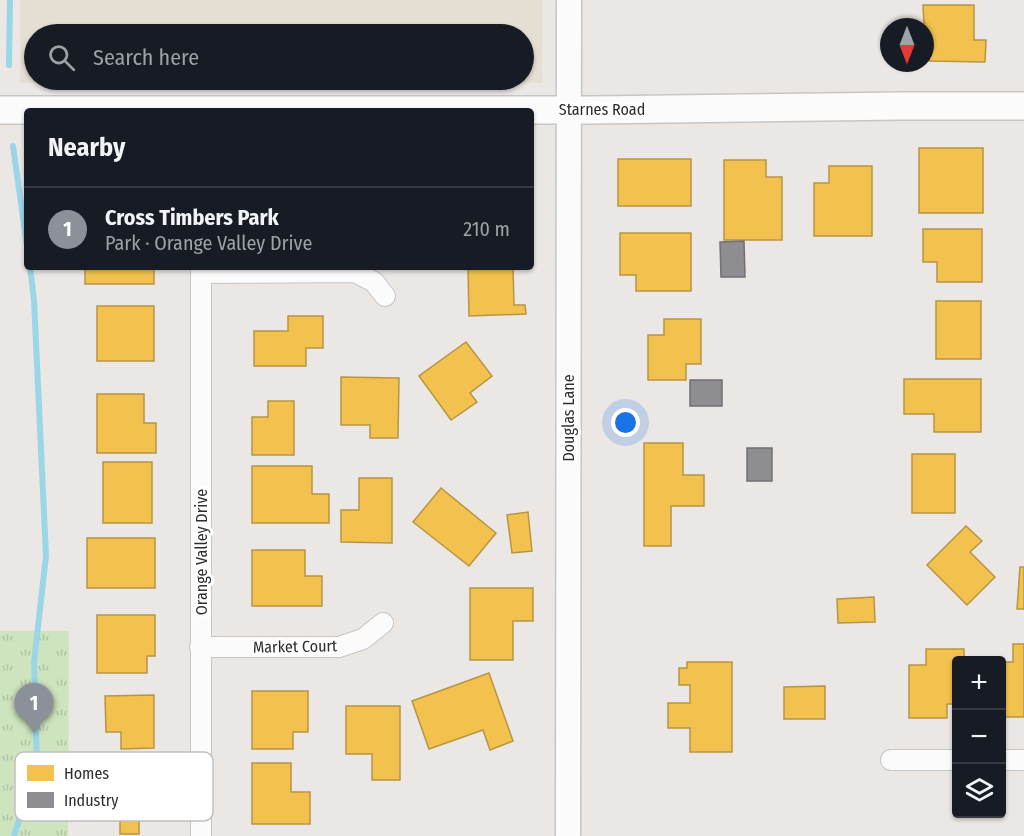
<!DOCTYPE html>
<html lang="en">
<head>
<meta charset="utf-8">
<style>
	:root { --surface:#171b24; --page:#20242c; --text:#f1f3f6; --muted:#9ea1a6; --line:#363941; --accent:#8c9099 }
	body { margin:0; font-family:"Fira Sans Condensed",sans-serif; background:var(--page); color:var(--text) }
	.controls { position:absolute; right:18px; bottom:18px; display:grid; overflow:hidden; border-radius:6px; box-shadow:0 2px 4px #0004 }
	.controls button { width:54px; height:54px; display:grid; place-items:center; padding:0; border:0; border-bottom:2px solid var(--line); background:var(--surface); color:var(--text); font:30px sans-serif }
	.compass { position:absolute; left:880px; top:18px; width:54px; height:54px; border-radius:50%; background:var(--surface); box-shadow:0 2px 4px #0004; rotate:180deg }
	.you { position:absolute; left:626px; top:423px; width:21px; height:21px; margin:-15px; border:4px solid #fff; border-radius:50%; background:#1a73e8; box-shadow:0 0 0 9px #1a73e833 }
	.badge { display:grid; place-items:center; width:39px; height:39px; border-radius:50%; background:var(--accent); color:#fff; font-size:20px; font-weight:700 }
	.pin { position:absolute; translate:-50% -50px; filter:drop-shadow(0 2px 3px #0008) }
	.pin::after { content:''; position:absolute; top:32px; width:21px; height:18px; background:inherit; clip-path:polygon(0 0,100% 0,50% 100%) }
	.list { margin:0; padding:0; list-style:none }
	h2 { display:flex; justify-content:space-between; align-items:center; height:78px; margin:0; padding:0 24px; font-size:26px }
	h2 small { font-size:20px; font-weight:400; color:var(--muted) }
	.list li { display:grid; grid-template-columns:39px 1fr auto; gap:18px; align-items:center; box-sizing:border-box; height:84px; padding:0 24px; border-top:2px solid var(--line) }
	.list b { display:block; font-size:22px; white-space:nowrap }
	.list p { margin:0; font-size:20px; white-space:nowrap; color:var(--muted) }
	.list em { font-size:20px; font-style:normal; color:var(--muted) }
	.icon { flex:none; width:33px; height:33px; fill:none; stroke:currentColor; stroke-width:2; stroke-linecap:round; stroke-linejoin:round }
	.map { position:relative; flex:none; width:1024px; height:836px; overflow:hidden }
	.search { position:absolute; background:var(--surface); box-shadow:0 2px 4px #0004; left:24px; top:24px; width:510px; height:66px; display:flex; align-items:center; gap:15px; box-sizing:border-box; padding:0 21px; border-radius:33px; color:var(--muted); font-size:22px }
	.panel { position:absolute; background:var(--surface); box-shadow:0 2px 4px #0004; left:24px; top:108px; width:510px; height:162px; border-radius:6px }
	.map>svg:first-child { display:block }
	.education { fill:#e4ded3; fill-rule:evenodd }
	.grass { fill:url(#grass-tufts) }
	.homes { fill:#f2c14e; stroke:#b79544; stroke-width:1.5 }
	.industry { fill:#8d8d92; stroke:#707074; stroke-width:1.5 }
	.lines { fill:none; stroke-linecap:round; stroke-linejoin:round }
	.stream { stroke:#9ad6e8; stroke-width:6 }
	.minor-casing { stroke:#c6c6c6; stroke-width:22 }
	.tertiary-casing { stroke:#c6c6c6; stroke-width:27 }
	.secondary-casing { stroke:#c6c6c6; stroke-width:30 }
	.minor { stroke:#fcfbfb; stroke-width:20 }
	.tertiary { stroke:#fcfbfb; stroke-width:24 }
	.secondary { stroke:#fcfbfb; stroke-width:27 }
	.labels { text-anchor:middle; stroke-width:6; stroke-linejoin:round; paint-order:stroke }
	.street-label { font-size:16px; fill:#2d2d2d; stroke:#fff }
	.key { fill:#fff; stroke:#c0c0c0; stroke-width:1.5 }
	.key-label { font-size:16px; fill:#2d2d2d }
</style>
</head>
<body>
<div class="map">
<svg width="1024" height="836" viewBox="0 0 1024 836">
	<defs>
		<pattern id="grass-tufts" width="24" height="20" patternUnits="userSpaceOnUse" patternTransform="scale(1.5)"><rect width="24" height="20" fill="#cee4be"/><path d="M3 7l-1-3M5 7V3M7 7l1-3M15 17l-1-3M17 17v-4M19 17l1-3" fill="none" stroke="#b1c4a4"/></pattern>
	</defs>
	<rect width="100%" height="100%" fill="#eae7e4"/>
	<!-- education -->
	<path class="education" d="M 20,0 L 542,0 L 542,83 L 20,83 ZM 34,34 L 524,34 L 524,80 L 34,80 Z"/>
	<!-- grass -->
	<path class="grass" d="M 0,631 L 69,631 L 68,836 L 0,836 Z"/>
	<!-- homes -->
	<g class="homes">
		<path d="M 923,5 L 974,5 L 974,40 L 986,40 L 985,62 L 929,61 L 929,46 L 925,46 Z"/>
		<rect x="919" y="148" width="64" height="65"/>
		<rect x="618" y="159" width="73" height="47"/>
		<path d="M 724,160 L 766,160 L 766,177 L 782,177 L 782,240 L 724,240 Z"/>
		<path d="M 829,166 L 872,166 L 872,236 L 814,236 L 814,183 L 829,183 Z"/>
		<path d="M 923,229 L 982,229 L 982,282 L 937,282 L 937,262 L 923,262 Z"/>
		<path d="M 620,233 L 691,233 L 691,291 L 636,291 L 636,275 L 620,275 Z"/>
		<rect x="85" y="267" width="69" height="17"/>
		<path d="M 468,267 L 513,267 L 514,305 L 525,305 L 526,314 L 469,316 Z"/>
		<rect x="936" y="301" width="45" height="58"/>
		<rect x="97" y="306" width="57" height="55"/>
		<path d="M 288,316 L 323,316 L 323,348 L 306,348 L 306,366 L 254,366 L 254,331 L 288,331 Z"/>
		<path d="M 664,319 L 701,319 L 701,364 L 686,364 L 686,380 L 648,380 L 648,335 L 664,335 Z"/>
		<path d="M 466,342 L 492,376 L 470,393 L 477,402 L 451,420 L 419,376 Z"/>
		<path d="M 341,377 L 399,378 L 398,438 L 370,438 L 370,425 L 341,425 Z"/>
		<path d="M 904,379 L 981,379 L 981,432 L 934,432 L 934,414 L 904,414 Z"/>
		<path d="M 97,394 L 144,394 L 144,423 L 156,423 L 156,453 L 97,453 Z"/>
		<path d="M 268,401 L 294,401 L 294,455 L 252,455 L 252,417 L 268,417 Z"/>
		<path d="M 644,443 L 683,443 L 683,475 L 704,475 L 704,506 L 671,506 L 671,546 L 644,546 Z"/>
		<rect x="912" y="454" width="43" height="59"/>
		<rect x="103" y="462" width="49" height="61"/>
		<path d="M 252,466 L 312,466 L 312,494 L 329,494 L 329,523 L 252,523 Z"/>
		<path d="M 359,478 L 392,478 L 392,543 L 341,542 L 341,510 L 359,510 Z"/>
		<path d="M 441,488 L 496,533 L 469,566 L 413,522 Z"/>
		<path d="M 528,512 L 532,551 L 512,553 L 507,515 Z"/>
		<path d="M 966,526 L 982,541 L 970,552 L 995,577 L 967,605 L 927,565 Z"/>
		<rect x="87" y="538" width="68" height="50"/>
		<path d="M 252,550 L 305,550 L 305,576 L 322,576 L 322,606 L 252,606 Z"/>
		<path d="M 1020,567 L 1024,567 L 1024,609 L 1017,609 Z"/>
		<path d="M 470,588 L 533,588 L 533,621 L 513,621 L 513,660 L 470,660 Z"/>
		<path d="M 874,597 L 875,622 L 838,623 L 837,599 Z"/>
		<path d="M 97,615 L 155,615 L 155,656 L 147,656 L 147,673 L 97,673 Z"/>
		<path d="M 1013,644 L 1024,644 L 1024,717 L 1002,717 L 1002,662 L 1013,662 Z"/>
		<path d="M 926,649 L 964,649 L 964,660 L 956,660 L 956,704 L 947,704 L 947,718 L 909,718 L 909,665 L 926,665 Z"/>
		<path d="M 687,662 L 732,662 L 732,752 L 690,752 L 690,728 L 668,728 L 668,703 L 690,703 L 690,685 L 679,685 L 679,668 L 687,668 Z"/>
		<path d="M 489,673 L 513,741 L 490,750 L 483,730 L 429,749 L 412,701 Z"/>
		<path d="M 825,686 L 825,719 L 784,719 L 784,687 Z"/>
		<path d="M 252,691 L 308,691 L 308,732 L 293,732 L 293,749 L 252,749 Z"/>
		<path d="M 154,695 L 154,748 L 121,749 L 121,732 L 106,732 L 105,696 Z"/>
		<path d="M 346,706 L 400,706 L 400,780 L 372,780 L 372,754 L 346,754 Z"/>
		<path d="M 252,763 L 291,763 L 291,792 L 310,792 L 310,824 L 252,824 Z"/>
		<path d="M 107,771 L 155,773 L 154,818 L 139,817 L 139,834 L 120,834 L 120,820 L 90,819 L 91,799 L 107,800 Z"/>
	</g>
	<!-- industry -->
	<g class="industry">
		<path d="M 744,241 L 745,277 L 721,277 L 720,242 Z"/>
		<rect x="690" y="380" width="32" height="26"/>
		<rect x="747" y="448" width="25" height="33"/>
	</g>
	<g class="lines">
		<!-- stream -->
		<g class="stream">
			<path d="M 9,65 L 10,0"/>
			<path d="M 13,146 L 27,246"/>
			<path d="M 14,836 L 37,764 L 34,662 L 46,556 L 34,300 L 30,267"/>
		</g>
		<!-- minor casing -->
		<g class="minor-casing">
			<g id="minor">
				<path d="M 201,273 L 355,272 L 374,282 L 385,296"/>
				<path d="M 200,647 L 339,647 L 363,639 L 383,623"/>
				<path d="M 891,760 L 956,760"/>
				<path d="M 1002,760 L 1024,760"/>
				<path d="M 201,836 L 201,267"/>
			</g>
		</g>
		<!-- tertiary casing -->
		<g class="tertiary-casing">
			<path id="tertiary" d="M 568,836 L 569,0"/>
		</g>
		<!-- secondary casing -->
		<g class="secondary-casing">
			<path id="secondary" d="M 0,110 L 593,110 L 902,106 L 1024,106"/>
		</g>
		<!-- minor -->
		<use href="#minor" class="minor"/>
		<!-- tertiary -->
		<use href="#tertiary" class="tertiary"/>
		<!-- secondary -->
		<use href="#secondary" class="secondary"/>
	</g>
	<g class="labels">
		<!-- street labels -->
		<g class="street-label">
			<text x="602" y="115">Starnes Road</text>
			<text transform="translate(568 418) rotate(-90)" y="6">Douglas Lane</text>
			<text transform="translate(201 552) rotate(-90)" y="6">Orange Valley Drive</text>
			<text transform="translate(295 646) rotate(-1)" y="6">Market Court</text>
		</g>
	</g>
	<!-- legend -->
	<rect x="15" y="752" width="198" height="69" rx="9" class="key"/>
	<rect x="27" y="765" width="27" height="16" fill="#f2c14e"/>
	<rect x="27" y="792" width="27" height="16" fill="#8d8d92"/>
	<g class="key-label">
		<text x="64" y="779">Homes</text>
		<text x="64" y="806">Industry</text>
	</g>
</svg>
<div class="controls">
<button>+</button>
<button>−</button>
<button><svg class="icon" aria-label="layers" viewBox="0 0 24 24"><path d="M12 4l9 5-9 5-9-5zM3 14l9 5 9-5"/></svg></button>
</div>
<svg class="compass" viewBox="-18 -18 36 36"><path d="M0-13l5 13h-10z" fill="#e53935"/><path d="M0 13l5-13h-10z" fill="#9ea1a6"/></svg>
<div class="you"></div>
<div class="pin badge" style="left:34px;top:733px">1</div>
<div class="search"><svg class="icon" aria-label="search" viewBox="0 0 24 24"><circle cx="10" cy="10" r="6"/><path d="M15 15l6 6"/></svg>Search here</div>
<section class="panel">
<h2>Nearby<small></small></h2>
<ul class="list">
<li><span class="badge">1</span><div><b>Cross Timbers Park</b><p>Park · Orange Valley Drive</p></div><em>210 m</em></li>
</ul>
</section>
</div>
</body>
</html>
